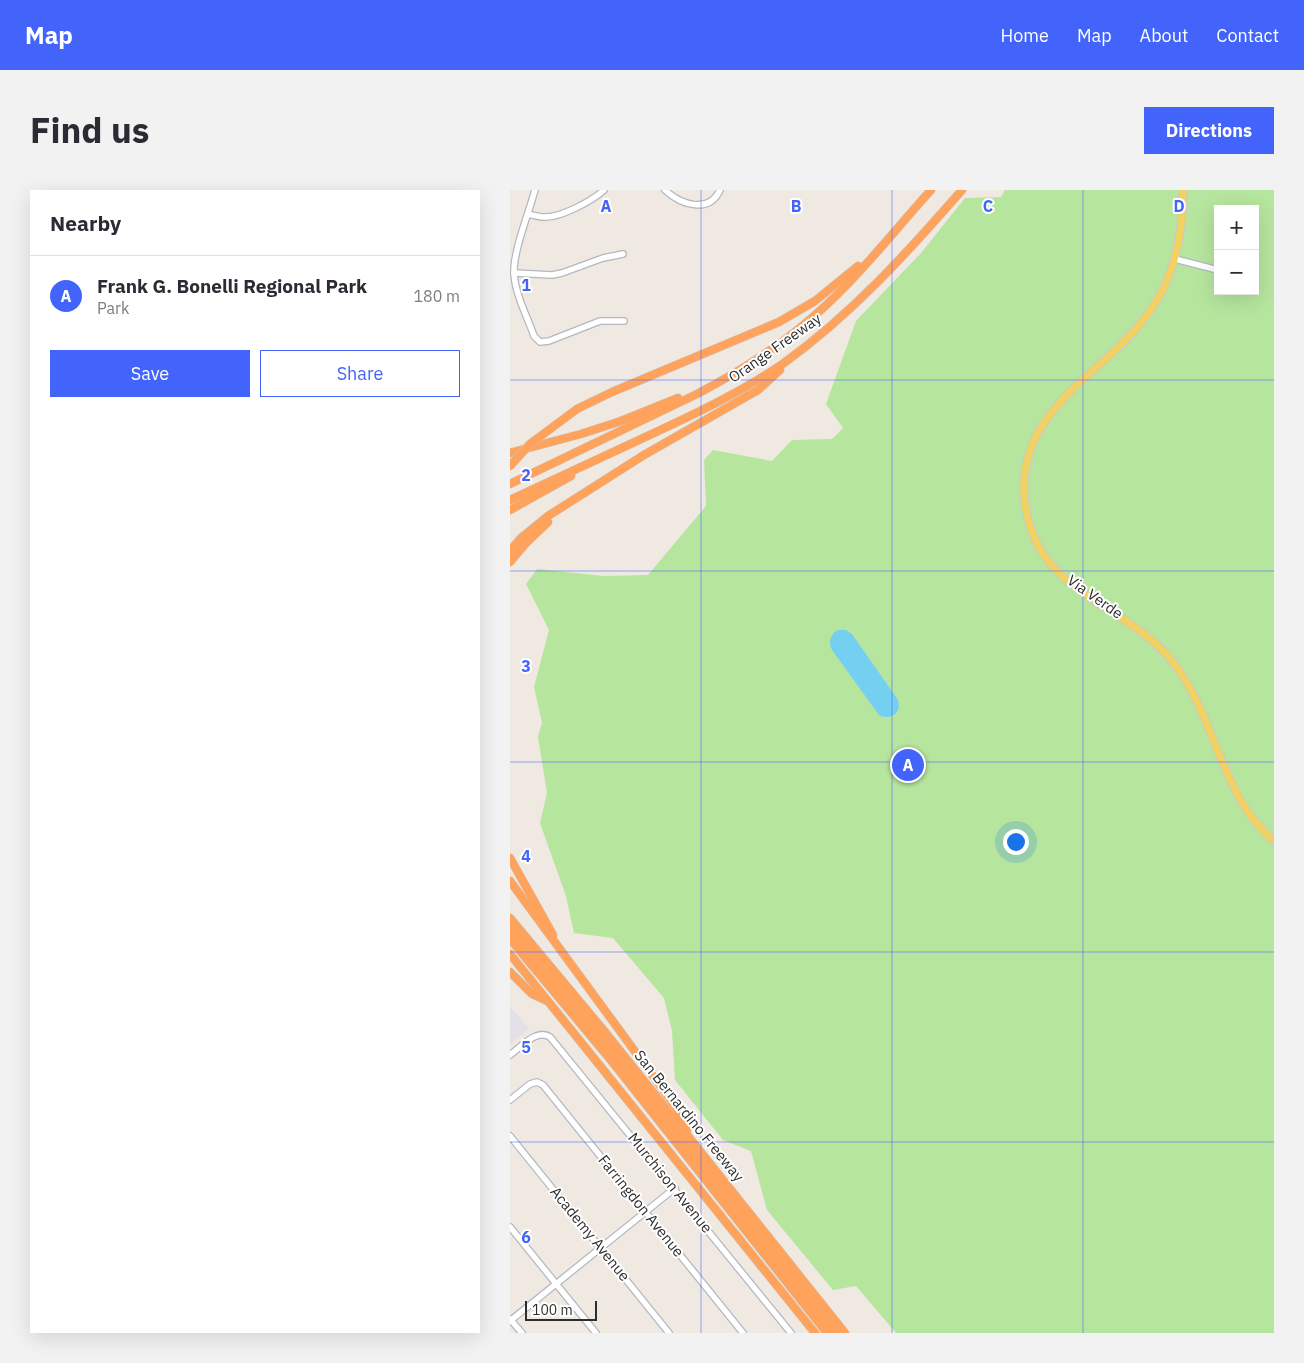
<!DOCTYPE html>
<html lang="en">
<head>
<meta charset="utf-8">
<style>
	:root { --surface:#fff; --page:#f2f2f3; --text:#2b2b33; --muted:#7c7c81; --line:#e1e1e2; --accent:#4264fb }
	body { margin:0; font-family:"IBM Plex Sans",sans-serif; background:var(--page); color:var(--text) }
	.controls { position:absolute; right:15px; top:15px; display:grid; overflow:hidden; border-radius:0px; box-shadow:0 5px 20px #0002 }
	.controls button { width:45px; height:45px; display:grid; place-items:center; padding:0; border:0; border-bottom:1px solid var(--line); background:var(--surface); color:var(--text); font:25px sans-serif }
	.scale { position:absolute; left:15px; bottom:12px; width:72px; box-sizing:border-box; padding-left:5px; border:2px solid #2e2e2e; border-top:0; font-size:14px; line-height:18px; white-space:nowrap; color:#2e2e2e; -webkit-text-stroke:4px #fff; paint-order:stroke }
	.you { position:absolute; left:505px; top:651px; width:18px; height:18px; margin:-12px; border:4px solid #fff; border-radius:50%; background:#1a73e8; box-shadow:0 0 0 8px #1a73e833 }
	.badge { display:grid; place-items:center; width:32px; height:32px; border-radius:50%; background:var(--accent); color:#fff; font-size:16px; font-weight:700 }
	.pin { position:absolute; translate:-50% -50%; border:2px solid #fff; box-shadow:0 1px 5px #0006 }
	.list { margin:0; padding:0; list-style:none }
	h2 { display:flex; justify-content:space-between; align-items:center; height:65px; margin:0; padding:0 20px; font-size:21px }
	h2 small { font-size:16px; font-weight:400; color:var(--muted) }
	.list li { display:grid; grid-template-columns:32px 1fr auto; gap:15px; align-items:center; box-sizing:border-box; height:80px; padding:0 20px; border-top:1px solid var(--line) }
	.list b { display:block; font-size:19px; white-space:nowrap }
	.list p { margin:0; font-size:16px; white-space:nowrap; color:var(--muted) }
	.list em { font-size:16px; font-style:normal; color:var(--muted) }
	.actions { display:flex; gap:10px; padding:15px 20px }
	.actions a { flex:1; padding:11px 0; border:1px solid var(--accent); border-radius:0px; text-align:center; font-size:18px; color:var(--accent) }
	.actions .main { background:var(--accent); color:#fff }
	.map { position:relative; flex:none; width:764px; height:1143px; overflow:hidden; border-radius:0px }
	header { display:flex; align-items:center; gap:30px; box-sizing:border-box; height:70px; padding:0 25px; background:var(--accent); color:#fff }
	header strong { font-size:24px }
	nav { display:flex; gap:28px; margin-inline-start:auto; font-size:18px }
	.intro { display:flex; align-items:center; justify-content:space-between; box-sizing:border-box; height:120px; padding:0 30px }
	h1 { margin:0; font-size:35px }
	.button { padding:12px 22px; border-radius:0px; background:var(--accent); color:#fff; font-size:18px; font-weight:700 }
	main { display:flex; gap:30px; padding:0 30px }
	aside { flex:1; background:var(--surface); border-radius:0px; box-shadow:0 5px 20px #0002 }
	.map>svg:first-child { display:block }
	.industrial { fill:#e3e1e8 }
	.green { fill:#b6e59e; fill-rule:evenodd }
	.water { fill:#75cff0 }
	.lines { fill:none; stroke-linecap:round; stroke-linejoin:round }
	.minor-casing { stroke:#b4b7c1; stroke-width:8 }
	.major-casing { stroke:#c9c9c9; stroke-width:9 }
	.highway-casing { stroke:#c9c9c9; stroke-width:9 }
	.minor { stroke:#fff; stroke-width:5.5 }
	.major { stroke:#f2d163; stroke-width:7 }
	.highway { stroke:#ffa35c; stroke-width:8 }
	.highway-bridge-casing { stroke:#c9c9c9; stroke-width:9; stroke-linecap:butt }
	.highway-bridge { stroke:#ffa35c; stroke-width:8 }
	.grid { fill:none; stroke:#4264fb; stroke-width:1; stroke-opacity:0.55 }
	.labels { text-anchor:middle; stroke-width:4; stroke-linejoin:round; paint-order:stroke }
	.street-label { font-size:15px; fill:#2e2e2e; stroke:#fff }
	.grid-label { font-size:16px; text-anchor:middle; font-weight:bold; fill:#4264fb; stroke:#fff; stroke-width:4; stroke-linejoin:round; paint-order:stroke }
</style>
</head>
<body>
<header>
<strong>Map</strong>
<nav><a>Home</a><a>Map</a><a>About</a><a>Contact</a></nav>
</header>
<div class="intro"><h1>Find us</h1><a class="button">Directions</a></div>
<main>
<aside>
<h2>Nearby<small></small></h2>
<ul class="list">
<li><span class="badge">A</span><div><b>Frank G. Bonelli Regional Park</b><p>Park</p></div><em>180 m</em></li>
</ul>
<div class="actions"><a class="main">Save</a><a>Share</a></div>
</aside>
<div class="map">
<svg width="764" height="1143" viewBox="0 0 764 1143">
	<rect width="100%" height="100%" fill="#efe9e1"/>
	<!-- industrial -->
	<path class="industrial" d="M 0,816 L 19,839 L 0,854 Z"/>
	<!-- green -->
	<path class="green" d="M 495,0 L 764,0 L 764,1143 L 386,1143 L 346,1096 L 323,1100 L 257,1020 L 241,961 L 213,950 L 165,890 L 162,841 L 154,808 L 103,748 L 64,743 L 56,706 L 30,633 L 37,603 L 28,547 L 32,533 L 24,497 L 39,440 L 16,394 L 27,379 L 94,386 L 138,385 L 196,316 L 194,270 L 203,260 L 262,271 L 282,250 L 322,249 L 333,238 L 316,214 L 346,131 L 411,63 L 455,8 L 491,7 ZM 708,19 L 745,19 L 745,101 L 708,101 Z"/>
	<!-- water -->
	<path class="water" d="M 327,440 L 336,440 L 342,444 L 388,510 C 392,523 380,531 369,525 L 322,460 C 318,452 320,446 327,440 Z"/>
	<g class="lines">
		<!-- minor casing -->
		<g class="minor-casing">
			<g id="minor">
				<path d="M 25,0 C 19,22 3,62 4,83 C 5,104 17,126 24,146 L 30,152 L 39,151 L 90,131 L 114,131"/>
				<path d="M 155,0 C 171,15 199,24 210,0"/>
				<path d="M 18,24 C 23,25 29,27 34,27 C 50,28 82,11 94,0"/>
				<path d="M 665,69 L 708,80"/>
				<path d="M 4,83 L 42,85 L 52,83 L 93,68 L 113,64"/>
				<path d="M 0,865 C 11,857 27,838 40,847 L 281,1143"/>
				<path d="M 0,910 L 20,894 L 27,892 L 33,895 L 233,1143"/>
				<path d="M 0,946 L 159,1143"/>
				<path d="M 0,1037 L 86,1143"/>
				<path d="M 0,1129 L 12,1143"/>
				<path d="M 0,1131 L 165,998"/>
			</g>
		</g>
		<!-- major casing -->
		<g class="major-casing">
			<path id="major" d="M 673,0 C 673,42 666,83 642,118 C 600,182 510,214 514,303 C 515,324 522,347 533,364 C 563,408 621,425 657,465 C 695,508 704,566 733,614 C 741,629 752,640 764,651"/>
		</g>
		<!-- highway casing -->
		<g class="highway-casing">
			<g id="highway">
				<path d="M 67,219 L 102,202 L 269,132 L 305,111 L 348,76"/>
				<path d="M 0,263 L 71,244 L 111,231 L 168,208"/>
				<path d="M 0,294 L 187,204 C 229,182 269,157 304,126 C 346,90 384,41 421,0"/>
				<path d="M 0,310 C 48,288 96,265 144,243 C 189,222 233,201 274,173 C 343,123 396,64 452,0"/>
				<path d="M 0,320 L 61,286"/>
				<path d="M 0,361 L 11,348 L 38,326 L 134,265 L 248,200 L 270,180"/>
				<path d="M 0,372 L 16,353 L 38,332"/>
				<path d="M 0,668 L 43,745"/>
				<path d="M 0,691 L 165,916 L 177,940"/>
				<path d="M 0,728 L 95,842 L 335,1143"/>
				<path d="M 0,739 L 71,822 L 325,1143"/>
				<path d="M 0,749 L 100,869 L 317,1143"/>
				<path d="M 0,764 L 305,1143"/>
				<path d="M 0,782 L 22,804 L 37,811"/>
			</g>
		</g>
		<!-- minor -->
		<use href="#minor" class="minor"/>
		<!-- major -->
		<use href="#major" class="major"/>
		<!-- highway -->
		<use href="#highway" class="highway"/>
		<!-- highway-bridge casing -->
		<g class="highway-bridge-casing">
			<path id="highway-bridge" d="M 0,276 L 20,254 L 67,219"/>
		</g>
		<!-- highway-bridge -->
		<use href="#highway-bridge" class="highway-bridge"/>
	</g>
	<!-- grid -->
	<path class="grid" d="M 191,0 L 191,1143M 382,0 L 382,1143M 573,0 L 573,1143M 0,190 L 764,190M 0,381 L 764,381M 0,572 L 764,572M 0,762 L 764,762M 0,952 L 764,952"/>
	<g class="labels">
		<!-- street labels -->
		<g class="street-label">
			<text transform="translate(265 158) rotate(-35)" y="5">Orange Freeway</text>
			<text transform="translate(585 407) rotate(35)" y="5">Via Verde</text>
			<text transform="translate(179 926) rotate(51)" y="5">San Bernardino Freeway</text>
			<text transform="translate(160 993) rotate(51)" y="5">Murchison Avenue</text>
			<text transform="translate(131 1016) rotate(51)" y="5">Farringdon Avenue</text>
			<text transform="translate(80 1044) rotate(51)" y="5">Academy Avenue</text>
		</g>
	</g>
	<g class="grid-label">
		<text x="96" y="22">A</text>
		<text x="286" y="22">B</text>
		<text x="478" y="22">C</text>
		<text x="669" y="22">D</text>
		<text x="16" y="101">1</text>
		<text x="16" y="291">2</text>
		<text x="16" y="482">3</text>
		<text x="16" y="672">4</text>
		<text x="16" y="863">5</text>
		<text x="16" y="1053">6</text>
	</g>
</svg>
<div class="controls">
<button>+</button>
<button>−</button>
</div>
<div class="scale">100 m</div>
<div class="you"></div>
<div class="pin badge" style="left:398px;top:575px">A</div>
</div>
</main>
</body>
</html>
